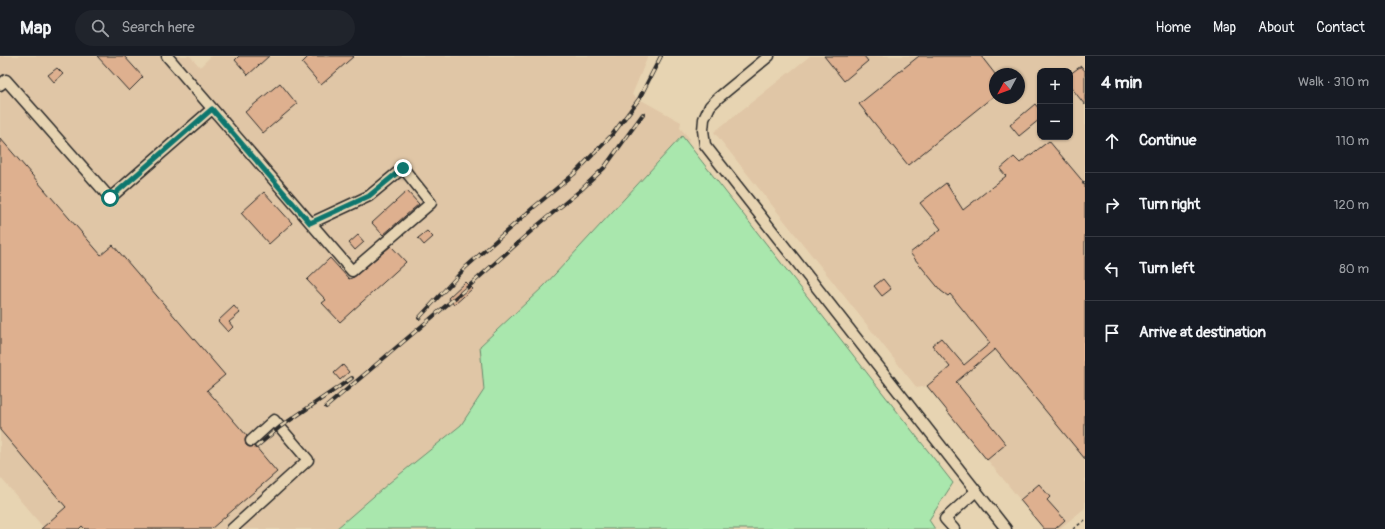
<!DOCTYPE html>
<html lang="en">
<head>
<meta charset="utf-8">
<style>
	:root { --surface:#171b24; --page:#20242c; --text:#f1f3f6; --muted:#9ea1a6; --line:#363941 }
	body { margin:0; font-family:Pangolin,sans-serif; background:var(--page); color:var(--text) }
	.controls { position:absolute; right:12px; top:12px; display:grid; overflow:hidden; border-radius:8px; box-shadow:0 1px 3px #0004 }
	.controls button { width:36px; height:36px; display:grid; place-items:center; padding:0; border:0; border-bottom:1px solid var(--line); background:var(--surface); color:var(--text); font:20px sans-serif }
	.compass { position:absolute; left:989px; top:12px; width:36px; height:36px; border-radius:50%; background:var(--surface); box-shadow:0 1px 3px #0004; rotate:229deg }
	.stop { position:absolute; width:12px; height:12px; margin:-9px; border:3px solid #0f766e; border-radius:50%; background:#fff }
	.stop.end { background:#0f766e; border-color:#fff; box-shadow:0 1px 4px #0008 }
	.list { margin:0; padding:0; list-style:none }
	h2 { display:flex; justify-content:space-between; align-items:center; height:52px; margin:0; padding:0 16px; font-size:17px }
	h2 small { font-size:13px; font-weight:400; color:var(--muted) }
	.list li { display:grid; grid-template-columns:26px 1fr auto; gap:12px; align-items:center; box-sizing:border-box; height:64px; padding:0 16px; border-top:1px solid var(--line) }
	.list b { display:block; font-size:15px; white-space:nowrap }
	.list em { font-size:13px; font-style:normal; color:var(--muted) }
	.icon { flex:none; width:22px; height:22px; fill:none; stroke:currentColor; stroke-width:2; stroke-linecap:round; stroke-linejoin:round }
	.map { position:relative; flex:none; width:1085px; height:473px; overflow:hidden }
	header { display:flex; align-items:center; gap:24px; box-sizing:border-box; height:56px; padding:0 20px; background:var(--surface); border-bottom:1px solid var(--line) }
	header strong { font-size:19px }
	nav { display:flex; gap:22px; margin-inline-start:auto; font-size:14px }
	.search { width:280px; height:36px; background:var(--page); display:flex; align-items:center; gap:10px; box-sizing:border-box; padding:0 14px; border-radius:22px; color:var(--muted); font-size:15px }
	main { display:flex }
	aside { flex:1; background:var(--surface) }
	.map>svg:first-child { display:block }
	.built { fill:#e0c6a6; fill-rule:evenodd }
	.green { fill:#a9e7ad; stroke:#6a896c }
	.building { fill:#deb08f; stroke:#2b2b2b }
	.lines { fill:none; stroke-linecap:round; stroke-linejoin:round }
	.minor-casing { stroke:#2b2b2b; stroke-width:13 }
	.path { stroke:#2b2b2b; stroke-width:1.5; stroke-dasharray:3 3; stroke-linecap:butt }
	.minor { stroke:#e7d4b2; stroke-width:10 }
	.rail-casing { stroke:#2b2b2b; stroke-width:4 }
	.rail { stroke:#e7d4b2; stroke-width:2.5; stroke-dasharray:8; stroke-linecap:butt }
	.route { stroke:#0f766e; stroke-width:5 }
</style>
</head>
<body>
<header>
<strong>Map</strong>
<div class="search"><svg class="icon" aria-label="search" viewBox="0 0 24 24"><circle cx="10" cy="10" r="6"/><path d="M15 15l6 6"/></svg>Search here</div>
<nav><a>Home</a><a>Map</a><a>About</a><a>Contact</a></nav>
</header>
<main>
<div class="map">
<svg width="1085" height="473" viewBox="0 0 1085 473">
	<rect width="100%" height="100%" fill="#e7d4b2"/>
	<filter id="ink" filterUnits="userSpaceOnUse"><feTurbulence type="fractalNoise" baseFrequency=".025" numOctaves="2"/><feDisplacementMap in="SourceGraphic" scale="8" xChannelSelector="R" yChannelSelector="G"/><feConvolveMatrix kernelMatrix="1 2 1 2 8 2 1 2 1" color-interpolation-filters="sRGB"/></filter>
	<g filter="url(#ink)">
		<!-- built -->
		<g class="built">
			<path d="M 0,0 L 190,0 L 200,11 L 211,0 L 648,0 L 632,39 L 681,66 L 680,72 L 689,82 L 686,93 L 508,334 L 338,473 L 41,473 L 43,471 L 0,421 Z"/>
			<path d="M 810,0 L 1085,0 L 1085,452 L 1059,473 L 1044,473 L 927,330 L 917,332 L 714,76 ZM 1040,15 L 1070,15 L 1070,81 L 1040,81 ZM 995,18 L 1019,18 L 1019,42 L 995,42 Z"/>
		</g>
		<!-- green -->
		<path class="green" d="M 682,80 L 953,427 L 929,464 L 935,473 L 336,473 L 389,427 L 461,369 L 484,334 L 480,290 L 544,230 Z"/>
		<!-- building -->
		<g class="building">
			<path d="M 97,0 L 124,0 L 143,21 L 129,35 Z"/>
			<path d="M 239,0 L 269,0 L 248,19 L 235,4 Z"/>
			<path d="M 309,0 L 354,0 L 321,29 L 302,7 Z"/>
			<path d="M 824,0 L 864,0 L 868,5 L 844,25 Z"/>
			<path d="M 919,0 L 981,0 L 995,18 L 995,39 L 908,109 L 859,48 Z"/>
			<path d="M 1081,10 L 1085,15 L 1085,49 L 1070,30 L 1070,18 Z"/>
			<path d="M 57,12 L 63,18 L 54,26 L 48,19 Z"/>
			<path d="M 280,27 L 297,48 L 263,77 L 245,56 Z"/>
			<path d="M 1035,48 L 1040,54 L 1040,63 L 1019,80 L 1010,69 Z"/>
			<path d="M 0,82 L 101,199 L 113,189 L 225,319 L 207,334 L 247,380 L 245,383 L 246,389 L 249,391 L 255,390 L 277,416 L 211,473 L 85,473 L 82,470 L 79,473 L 41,473 L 66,451 L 0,374 Z"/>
			<path d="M 1049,85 L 1085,128 L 1085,403 L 995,293 L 956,326 L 1006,388 L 987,404 L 927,330 L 950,311 L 932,289 L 941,282 L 964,309 L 990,287 L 950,238 L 948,240 L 941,235 L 910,197 L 941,173 L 920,147 L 946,127 L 963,154 L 1006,120 L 1000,113 L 1014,101 L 1020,107 Z"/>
			<path d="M 407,135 L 419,148 L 383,179 L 372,167 Z"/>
			<path d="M 264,136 L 292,167 L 269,188 L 241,157 Z"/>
			<path d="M 427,175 L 433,181 L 424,189 L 418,182 Z"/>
			<path d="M 358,179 L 364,186 L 355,194 L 349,187 Z"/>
			<path d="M 391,190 L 406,206 L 340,266 L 322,247 L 326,244 L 307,224 L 330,202 L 349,223 L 354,221 Z"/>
			<path d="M 883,223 L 891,233 L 882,240 L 874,230 Z"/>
			<path d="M 465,226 L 472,233 L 454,249 L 448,242 Z"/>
			<path d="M 234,250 L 240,257 L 229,266 L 233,271 L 228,276 L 218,265 Z"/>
			<path d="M 343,309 L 349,316 L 340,324 L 334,317 Z"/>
			<path d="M 1039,428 L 1050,441 L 1047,444 L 1065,464 L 1055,473 L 1044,473 L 1020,444 Z"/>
		</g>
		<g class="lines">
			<!-- minor casing -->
			<g class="minor-casing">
				<g id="minor">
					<path d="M 167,0 L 352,215 L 431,147 L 403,112 L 369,140 L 311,167"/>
					<path d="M 769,0 L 718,42 L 710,50 L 704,63 L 703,74 L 705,89 L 1006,473"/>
					<path d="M 0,29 L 6,24 L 110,142 L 212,53"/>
					<path d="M 232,473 L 308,404 L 274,364 L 251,385"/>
					<path d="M 954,473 L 945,463 L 976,435"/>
				</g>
			</g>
			<!-- path -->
			<path class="path" d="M 1073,473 L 1085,464"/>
			<!-- minor -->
			<use href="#minor" class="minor"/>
			<!-- rail casing -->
			<g class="rail-casing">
				<g id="rail">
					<path d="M 1084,127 L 1085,127"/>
					<path d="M 419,262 L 466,211 L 534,151 L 574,118 L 612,79 L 639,43 L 661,0"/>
					<path d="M 326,351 L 468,231 L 538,169 L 582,133 L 604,112 L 643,58"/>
					<path d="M 256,391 L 280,371 L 352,322"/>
				</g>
			</g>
			<!-- rail -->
			<use href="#rail" class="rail"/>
		</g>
	</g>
	<g class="lines" filter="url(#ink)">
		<!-- route -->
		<path class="route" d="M 110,142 L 212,53 L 310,167 L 369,140 L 403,112"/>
	</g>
</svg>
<div class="controls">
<button>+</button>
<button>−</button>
</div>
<svg class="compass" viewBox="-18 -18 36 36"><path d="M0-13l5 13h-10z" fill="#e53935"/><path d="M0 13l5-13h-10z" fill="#9ea1a6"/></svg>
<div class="stop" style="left:110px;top:142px"></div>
<div class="stop end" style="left:403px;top:112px"></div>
</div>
<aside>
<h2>4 min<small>Walk · 310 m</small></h2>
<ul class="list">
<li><svg class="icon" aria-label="ahead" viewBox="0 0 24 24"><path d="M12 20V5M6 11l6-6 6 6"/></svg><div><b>Continue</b></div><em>110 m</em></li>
<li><svg class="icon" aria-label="right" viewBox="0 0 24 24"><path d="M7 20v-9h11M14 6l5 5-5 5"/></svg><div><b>Turn right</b></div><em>120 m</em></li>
<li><svg class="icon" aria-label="left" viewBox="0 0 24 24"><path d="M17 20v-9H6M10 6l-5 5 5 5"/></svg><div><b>Turn left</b></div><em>80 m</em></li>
<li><svg class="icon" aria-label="arrive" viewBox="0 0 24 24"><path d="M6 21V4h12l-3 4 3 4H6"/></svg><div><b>Arrive at destination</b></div></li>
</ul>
</aside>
</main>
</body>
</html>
